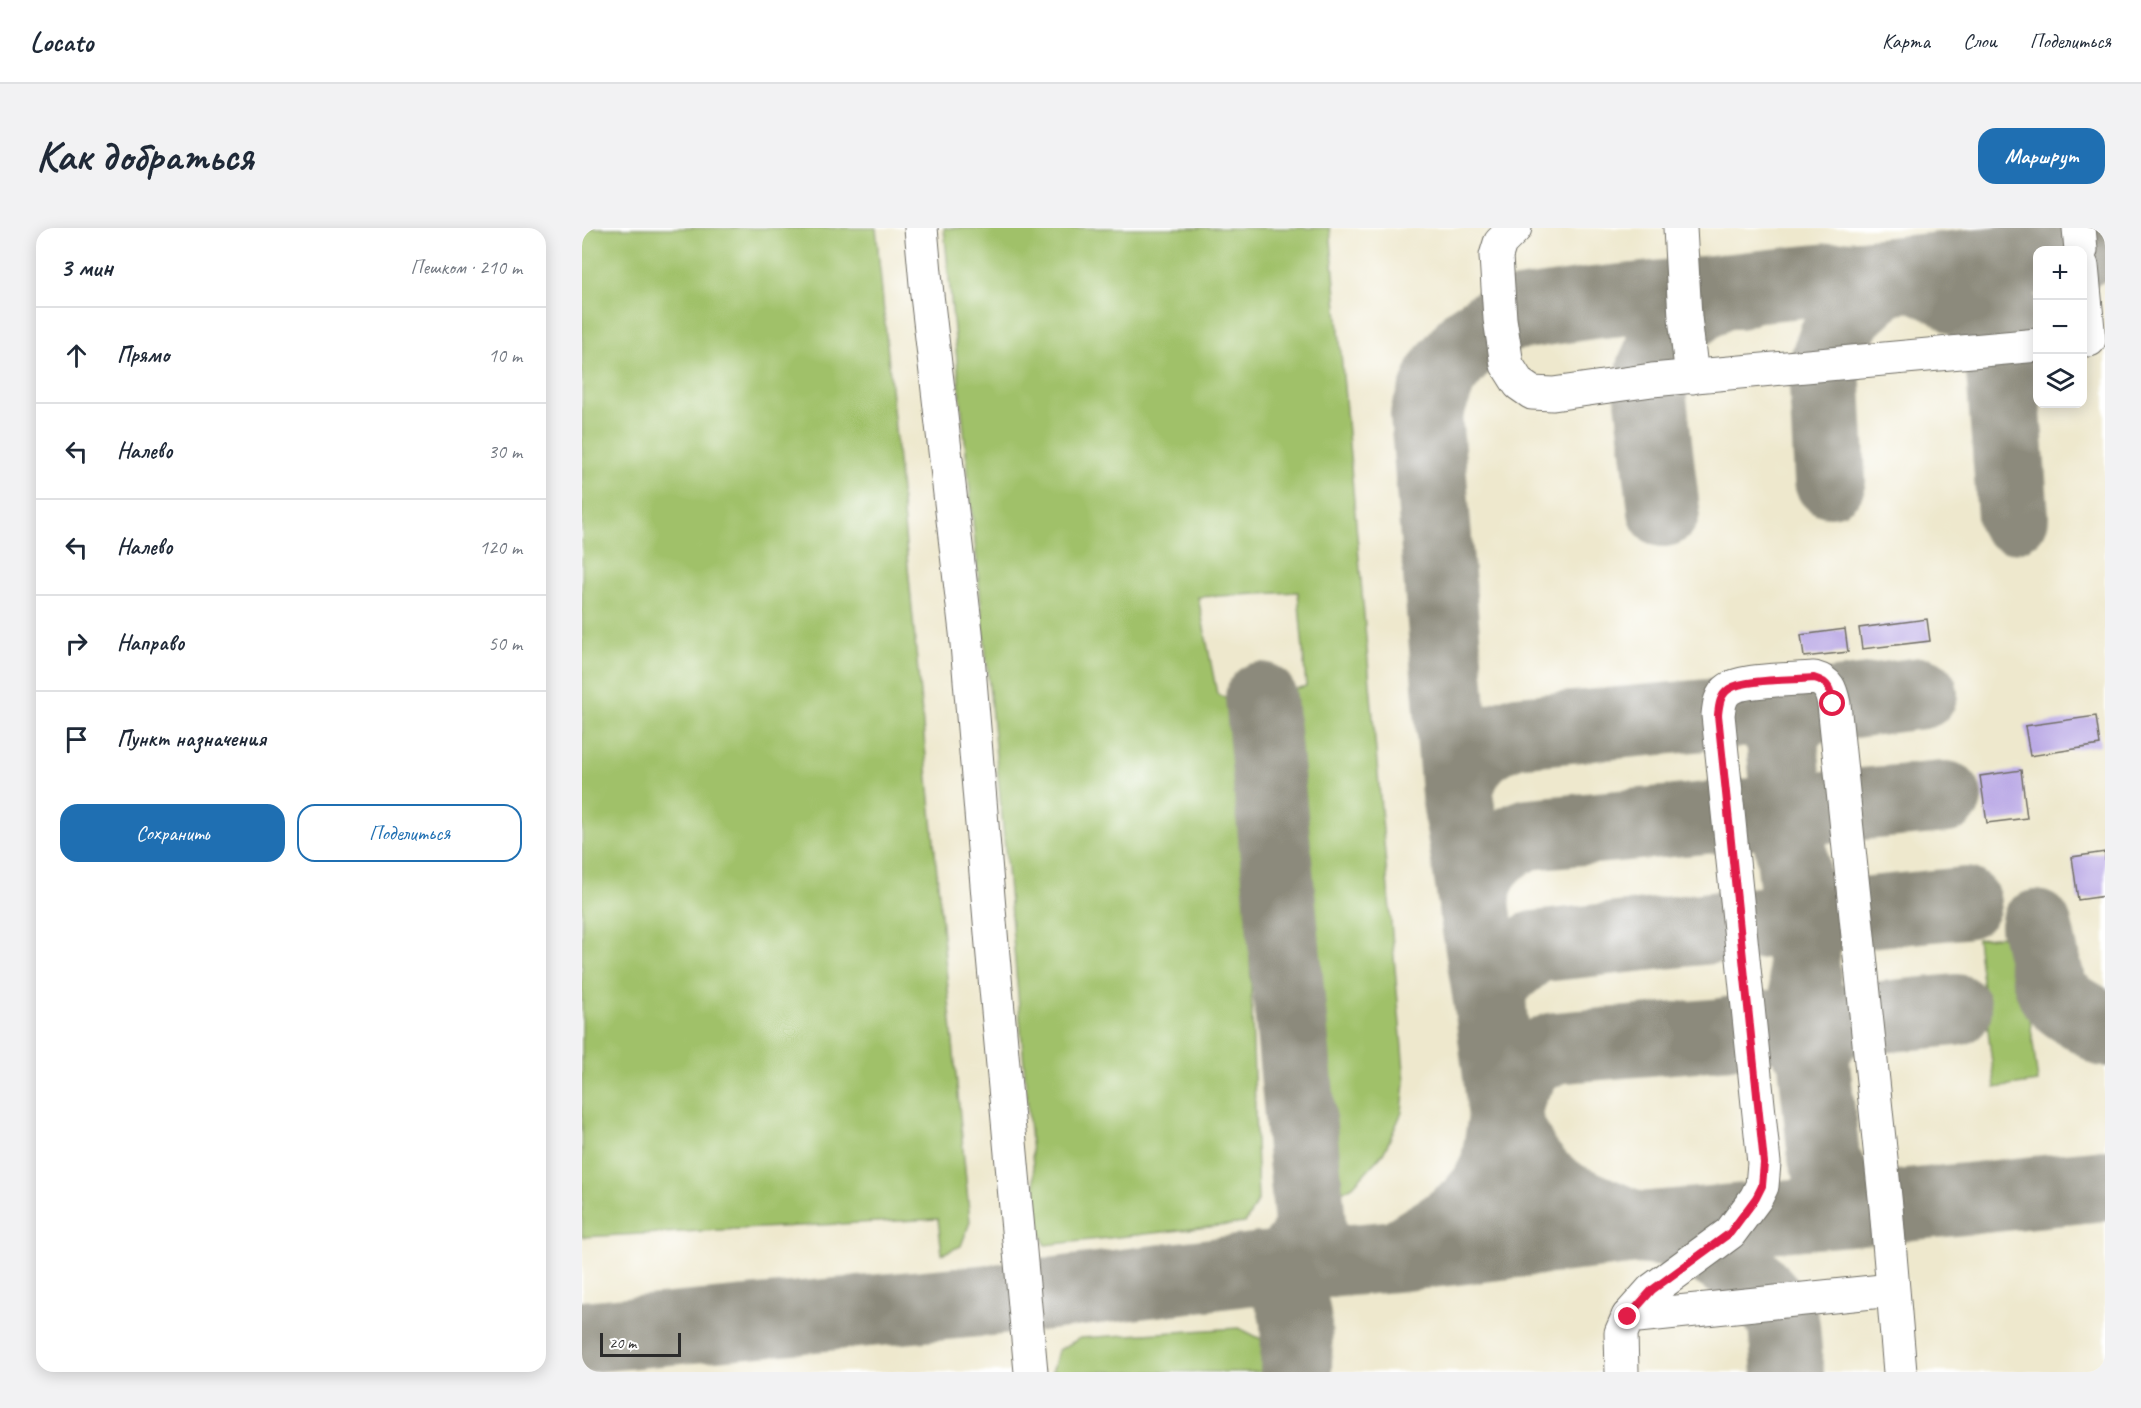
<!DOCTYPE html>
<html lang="ru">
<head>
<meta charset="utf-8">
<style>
	:root { --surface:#fff; --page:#f2f2f3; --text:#1f2937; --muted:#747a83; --line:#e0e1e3; --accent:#1f6fb2 }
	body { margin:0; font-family:Caveat,sans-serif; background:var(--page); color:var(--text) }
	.controls { position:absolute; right:18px; top:18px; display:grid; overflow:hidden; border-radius:12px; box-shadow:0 3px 15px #0003 }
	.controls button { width:54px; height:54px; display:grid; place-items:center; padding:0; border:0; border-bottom:2px solid var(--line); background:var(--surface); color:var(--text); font:30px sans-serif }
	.scale { position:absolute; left:18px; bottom:15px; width:81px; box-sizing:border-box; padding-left:6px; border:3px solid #2b2b2b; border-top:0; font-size:16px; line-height:21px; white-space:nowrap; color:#2b2b2b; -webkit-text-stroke:4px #fff; paint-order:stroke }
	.stop { position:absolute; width:18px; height:18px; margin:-14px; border:4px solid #e11d48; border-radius:50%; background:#fff }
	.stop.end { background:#e11d48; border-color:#fff; box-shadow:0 2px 6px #0008 }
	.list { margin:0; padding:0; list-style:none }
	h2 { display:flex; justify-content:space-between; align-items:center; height:78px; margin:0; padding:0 24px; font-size:26px }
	h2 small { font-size:20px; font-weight:400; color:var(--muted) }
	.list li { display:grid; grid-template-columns:39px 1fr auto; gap:18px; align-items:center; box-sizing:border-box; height:96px; padding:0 24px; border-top:2px solid var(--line) }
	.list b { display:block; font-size:22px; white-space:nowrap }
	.list em { font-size:20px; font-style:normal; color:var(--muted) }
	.actions { display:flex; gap:12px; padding:18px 24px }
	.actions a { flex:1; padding:14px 0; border:2px solid var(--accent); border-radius:18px; text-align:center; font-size:21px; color:var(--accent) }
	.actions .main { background:var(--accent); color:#fff }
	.icon { flex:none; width:33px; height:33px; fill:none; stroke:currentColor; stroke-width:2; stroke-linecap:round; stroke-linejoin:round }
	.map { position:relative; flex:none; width:1523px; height:1144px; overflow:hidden; border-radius:18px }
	header { display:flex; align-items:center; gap:36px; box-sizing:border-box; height:84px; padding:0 30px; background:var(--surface); border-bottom:2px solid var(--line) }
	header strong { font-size:28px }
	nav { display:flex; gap:33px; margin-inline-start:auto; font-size:21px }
	.intro { display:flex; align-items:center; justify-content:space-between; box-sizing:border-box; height:144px; padding:0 36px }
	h1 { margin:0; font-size:42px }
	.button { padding:15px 27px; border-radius:18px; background:var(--accent); color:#fff; font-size:21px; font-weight:700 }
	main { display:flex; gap:36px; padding:0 36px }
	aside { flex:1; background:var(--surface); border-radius:18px; box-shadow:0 3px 15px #0003 }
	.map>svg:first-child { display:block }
	.green { fill:#a0c169; stroke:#66764a; stroke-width:1.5 }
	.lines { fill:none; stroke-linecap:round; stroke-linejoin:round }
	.taxiway { stroke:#8c8a7c; stroke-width:72 }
	.building { fill:#bcabe6 }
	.minor-casing { stroke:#6f6d64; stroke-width:35 }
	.minor { stroke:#fff; stroke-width:33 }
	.route { stroke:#e11d48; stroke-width:8 }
</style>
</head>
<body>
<header>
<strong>Locato</strong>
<nav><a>Карта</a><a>Слои</a><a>Поделиться</a></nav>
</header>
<div class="intro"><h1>Как добраться</h1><a class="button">Маршрут</a></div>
<main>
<aside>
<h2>3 мин<small>Пешком · 210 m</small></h2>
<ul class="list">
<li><svg class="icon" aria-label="ahead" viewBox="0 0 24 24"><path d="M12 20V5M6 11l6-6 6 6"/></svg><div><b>Прямо</b></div><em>10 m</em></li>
<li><svg class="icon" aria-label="left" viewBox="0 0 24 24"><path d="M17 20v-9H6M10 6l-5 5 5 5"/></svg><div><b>Налево</b></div><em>30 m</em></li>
<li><svg class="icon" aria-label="left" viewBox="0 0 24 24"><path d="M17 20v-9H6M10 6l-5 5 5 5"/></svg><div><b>Налево</b></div><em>120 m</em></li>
<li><svg class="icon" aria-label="right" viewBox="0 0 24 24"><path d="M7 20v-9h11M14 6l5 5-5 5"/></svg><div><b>Направо</b></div><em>50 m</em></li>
<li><svg class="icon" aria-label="arrive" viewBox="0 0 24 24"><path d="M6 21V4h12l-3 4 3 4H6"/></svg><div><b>Пункт назначения</b></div></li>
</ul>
<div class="actions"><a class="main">Сохранить</a><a>Поделиться</a></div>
</aside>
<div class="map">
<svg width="1523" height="1144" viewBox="0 0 1523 1144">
	<rect width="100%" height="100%" fill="#fff"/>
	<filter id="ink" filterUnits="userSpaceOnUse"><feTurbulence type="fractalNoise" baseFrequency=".0167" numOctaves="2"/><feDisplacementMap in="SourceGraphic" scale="12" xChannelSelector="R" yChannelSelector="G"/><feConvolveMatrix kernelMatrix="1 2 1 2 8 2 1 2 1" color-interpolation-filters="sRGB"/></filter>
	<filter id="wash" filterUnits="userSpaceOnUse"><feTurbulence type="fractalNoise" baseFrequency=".008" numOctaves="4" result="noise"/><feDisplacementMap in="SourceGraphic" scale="24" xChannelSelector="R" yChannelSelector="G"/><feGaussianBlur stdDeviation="1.35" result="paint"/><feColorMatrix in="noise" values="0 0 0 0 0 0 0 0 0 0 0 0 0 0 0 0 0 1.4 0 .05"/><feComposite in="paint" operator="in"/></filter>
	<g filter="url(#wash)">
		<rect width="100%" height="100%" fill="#eee8cd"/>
		<!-- green -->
		<g class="green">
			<path d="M 0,0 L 294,0 L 388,994 L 379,1018 L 360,1026 L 356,991 L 0,1009 Z"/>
			<path d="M 362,0 L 748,0 L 823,854 L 820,884 L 802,924 L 771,958 L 751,969 L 738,937 L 701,464 L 724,458 L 716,364 L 616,369 L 635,466 L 660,478 L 676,973 L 663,995 L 463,1017 L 458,1002 L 454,972 L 423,619 Z"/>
			<path d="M 1437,706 L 1456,854 L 1413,860 L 1395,711 Z"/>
			<path d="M 657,1100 L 683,1113 L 696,1138 L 696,1144 L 470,1144 L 477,1122 L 498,1110 Z"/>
		</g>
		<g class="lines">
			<!-- taxiway -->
			<g class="taxiway">
				<path d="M 1500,25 L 1523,10"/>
				<path d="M 1430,95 L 1425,112 L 1420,144 L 1431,289"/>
				<path d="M 1248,253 L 1242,138 L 1252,110 L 1268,83 L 1295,58 L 1323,44 C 1354,56 1401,77 1413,112 C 1417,122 1418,133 1420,144"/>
				<path d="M 1082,283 L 1068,163 L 1071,140 L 1079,122 L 1096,95 L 1120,76 L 1147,62 L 1156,65"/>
				<path d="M 679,470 L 728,995 C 723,1017 716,1024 699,1038"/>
				<path d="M 875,567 C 881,532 901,514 934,504 L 1169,483 C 1186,487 1192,495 1200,511"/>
				<path d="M 892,679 C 893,671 893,662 895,655 C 902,631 925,613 947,606 L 1180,585 L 1201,596 L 1209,618 L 1210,600 L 1214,594 L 1232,580 L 1364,569"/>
				<path d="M 1454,698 C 1458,712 1466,758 1473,767 C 1486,783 1508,789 1523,803"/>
				<path d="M 909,785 L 908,764 L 917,748 L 952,719 L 1194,693 C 1213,699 1215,709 1222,726 C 1224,709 1228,697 1244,688 L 1383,675"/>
				<path d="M 1304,979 C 1268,966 1258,967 1242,930 L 1209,618 L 1200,511 C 1205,497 1213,488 1225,480 L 1340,465"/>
				<path d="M 818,1026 L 862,999 L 887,980 L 903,961 L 914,939 L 922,889 L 931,858 L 949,832 L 973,820 L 1140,806 L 1184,798 L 1204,798 L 1216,807 L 1231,826 L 1244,802 L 1256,793 L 1374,782"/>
				<path d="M 680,1040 C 685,1043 691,1046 695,1050 C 720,1074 714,1113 714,1144"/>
				<path d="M 0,1109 L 442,1069 L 680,1040 L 814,1028 L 1055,1000 L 1304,979 L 1523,957"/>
				<path d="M 1206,1144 L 1202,1098 L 1196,1083 L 1161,1043 L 1108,1009 L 1093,1004 L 1055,1000 L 983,969 L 960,952 L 942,931 L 922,889 L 909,785 L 875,567 L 844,187 L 860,146 L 888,111 L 923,88 L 1011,75 L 1456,30"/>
			</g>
		</g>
		<g id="blocks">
			<!-- building -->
			<g class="building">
				<path d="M 1345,391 L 1348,413 L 1280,421 L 1277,400 Z"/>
				<path d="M 1263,401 L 1266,424 L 1222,429 L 1219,407 Z"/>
				<path d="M 1514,488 L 1518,517 L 1448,528 L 1443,498 Z"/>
				<path d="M 1439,542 L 1445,590 L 1405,595 L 1398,548 Z"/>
				<path d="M 1523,624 L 1523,668 L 1496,672 L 1490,629 Z"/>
			</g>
		</g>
	</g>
	<g filter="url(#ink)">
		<use href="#blocks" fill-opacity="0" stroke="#6f6d64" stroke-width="1.5"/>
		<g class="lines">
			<!-- minor casing -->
			<g class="minor-casing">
				<g id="minor">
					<path d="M 339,0 L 345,67 L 384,404 L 410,717 L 449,1144"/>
					<path d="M 933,0 L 918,15 L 914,28 L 918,91 L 925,137 L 937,156 L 950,165 L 971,166 L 1070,152 L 1456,117"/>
					<path d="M 1098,0 L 1103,89 L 1110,149"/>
					<path d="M 1497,0 L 1499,22"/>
					<path d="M 1500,38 L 1507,112"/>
					<path d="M 1046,1089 L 1070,1062 L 1148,1005 L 1174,970 L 1180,958 L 1182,935 L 1136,487 C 1137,477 1138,467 1147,461 C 1162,451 1213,452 1232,450 C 1247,454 1249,462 1252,476 L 1304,979 L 1318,1144"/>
					<path d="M 1040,1144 L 1039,1105 L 1046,1089 L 1310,1062"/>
				</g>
			</g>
			<!-- minor -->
			<use href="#minor" class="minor"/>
		</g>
	</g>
	<g class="lines" filter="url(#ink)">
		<!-- route -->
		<path class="route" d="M 1046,1089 L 1070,1062 L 1148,1005 L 1174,970 L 1180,958 L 1182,935 L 1136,487 C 1137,477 1138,467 1147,461 C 1161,451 1213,452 1232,450 C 1247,454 1249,462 1251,476"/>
	</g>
</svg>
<div class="controls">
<button>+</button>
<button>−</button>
<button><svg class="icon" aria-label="layers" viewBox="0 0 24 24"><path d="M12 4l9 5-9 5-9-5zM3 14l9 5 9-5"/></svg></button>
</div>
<div class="scale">20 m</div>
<div class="stop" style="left:1251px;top:476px"></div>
<div class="stop end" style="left:1046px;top:1089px"></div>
</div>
</main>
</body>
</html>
